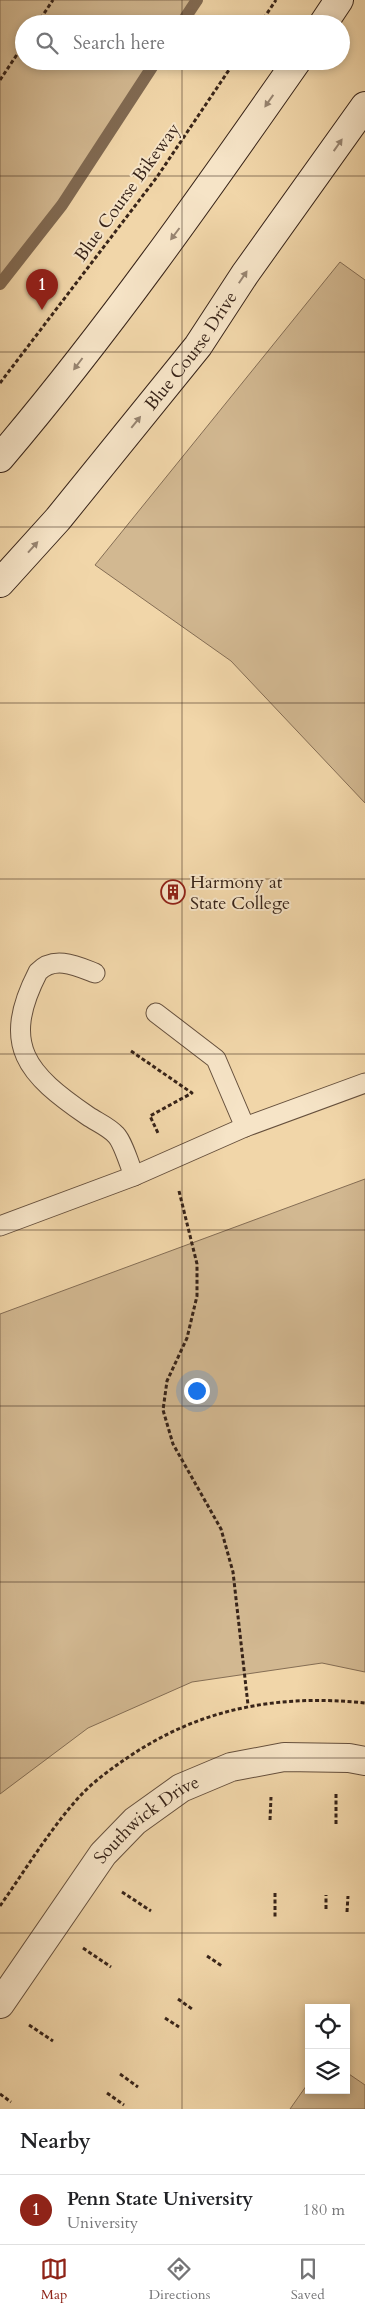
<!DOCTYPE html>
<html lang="en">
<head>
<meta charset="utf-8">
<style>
	:root { --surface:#fff; --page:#f2f2f2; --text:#202124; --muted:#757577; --line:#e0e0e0; --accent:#8f2418 }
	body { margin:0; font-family:Cardo,serif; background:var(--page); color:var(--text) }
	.controls { position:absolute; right:15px; bottom:15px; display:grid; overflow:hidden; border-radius:0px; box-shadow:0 2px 8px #0003 }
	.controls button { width:45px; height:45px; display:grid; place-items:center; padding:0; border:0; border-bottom:1px solid var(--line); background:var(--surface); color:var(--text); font:25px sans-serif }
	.you { position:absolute; left:196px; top:1390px; width:18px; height:18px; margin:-12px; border:4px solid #fff; border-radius:50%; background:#1a73e8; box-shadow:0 0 0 8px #1a73e833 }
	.badge { display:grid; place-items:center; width:32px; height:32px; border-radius:50%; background:var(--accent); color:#fff; font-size:16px; font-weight:700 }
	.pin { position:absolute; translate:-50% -41px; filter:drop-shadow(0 1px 2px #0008) }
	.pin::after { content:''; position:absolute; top:26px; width:18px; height:15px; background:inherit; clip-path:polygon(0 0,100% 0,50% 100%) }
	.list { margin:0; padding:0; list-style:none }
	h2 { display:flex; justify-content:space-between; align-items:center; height:65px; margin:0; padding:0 20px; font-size:21px }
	h2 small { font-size:16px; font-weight:400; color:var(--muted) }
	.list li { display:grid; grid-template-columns:32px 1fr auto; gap:15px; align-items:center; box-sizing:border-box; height:70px; padding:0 20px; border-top:1px solid var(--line) }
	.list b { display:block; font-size:19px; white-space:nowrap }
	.list p { margin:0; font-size:16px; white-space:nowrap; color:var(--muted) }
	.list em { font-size:16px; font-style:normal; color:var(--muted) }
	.icon { flex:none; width:28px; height:28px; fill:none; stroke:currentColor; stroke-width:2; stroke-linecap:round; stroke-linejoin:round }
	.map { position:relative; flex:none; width:365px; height:2109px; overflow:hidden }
	.search { position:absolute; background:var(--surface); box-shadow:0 2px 8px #0003; left:15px; right:15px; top:15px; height:55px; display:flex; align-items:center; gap:12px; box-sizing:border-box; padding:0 18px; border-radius:28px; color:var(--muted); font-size:19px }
	.sheet { height:135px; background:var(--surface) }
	nav { display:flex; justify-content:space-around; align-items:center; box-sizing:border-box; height:70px; border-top:1px solid var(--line); background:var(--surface); font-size:14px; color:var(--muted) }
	nav a { display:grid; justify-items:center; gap:2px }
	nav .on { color:var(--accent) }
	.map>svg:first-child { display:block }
	.green { fill:#d2b891; stroke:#856e55 }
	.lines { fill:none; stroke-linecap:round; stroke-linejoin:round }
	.stream { stroke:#816a52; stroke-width:12 }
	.lane-casing { stroke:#66503d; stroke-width:21 }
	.street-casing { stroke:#66503d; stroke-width:30 }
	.secondary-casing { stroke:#382419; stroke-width:30 }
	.path { stroke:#382419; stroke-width:3; stroke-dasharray:4 2.5; stroke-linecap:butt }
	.lane { stroke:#f6e4c7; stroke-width:19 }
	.street { stroke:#f6e4c7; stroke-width:28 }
	.secondary { stroke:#f6e4c7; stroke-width:28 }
	.oneway { fill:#978470 }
	.grid { fill:none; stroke:#382419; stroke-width:1; stroke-opacity:0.55 }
	.labels { text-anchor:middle; stroke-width:4; stroke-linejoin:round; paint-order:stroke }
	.street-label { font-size:18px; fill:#382419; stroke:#f6e4c7 }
	.poi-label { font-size:18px; fill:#382419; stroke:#f6e4c7; text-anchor:start }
</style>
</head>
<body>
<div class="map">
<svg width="365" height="2109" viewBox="0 0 365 2109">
	<rect width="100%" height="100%" fill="#f1d6a9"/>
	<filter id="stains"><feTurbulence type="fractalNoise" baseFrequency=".004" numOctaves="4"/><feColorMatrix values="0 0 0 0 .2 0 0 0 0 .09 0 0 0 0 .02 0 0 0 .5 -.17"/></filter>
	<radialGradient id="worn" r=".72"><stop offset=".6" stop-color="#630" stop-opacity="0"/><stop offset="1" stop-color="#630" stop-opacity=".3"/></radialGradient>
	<!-- green -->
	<g class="green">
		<path d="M 0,0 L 197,0 L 181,24 L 24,24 L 24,61 L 156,61 L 62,205 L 0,283 Z"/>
		<path d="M 340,262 L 365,280 L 365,803 L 231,661 L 95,565 Z"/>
		<path d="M 365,1179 L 365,1672 L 322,1663 L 192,1682 L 88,1728 L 0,1794 L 0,1314 Z"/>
		<path d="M 346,2072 L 365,2085 L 365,2109 L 290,2109 L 309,2082 L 309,2090 L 346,2090 Z"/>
	</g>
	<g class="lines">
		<!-- stream -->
		<g class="stream">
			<path d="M 181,24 L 197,0"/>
			<path d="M 0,284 L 62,205 L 156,61"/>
		</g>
		<!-- lane casing -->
		<g class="lane-casing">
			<g id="lane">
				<path d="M 95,973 C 77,966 54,955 38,972 C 0,1046 27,1074 88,1116 C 97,1122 109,1127 116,1135 C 123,1142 130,1166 134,1176"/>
				<path d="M 156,1013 L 216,1059 L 245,1127"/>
				<path d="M 0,1226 L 134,1176 L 245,1127 L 365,1083"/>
			</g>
		</g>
		<!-- street casing -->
		<g class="street-casing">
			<g id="street">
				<path id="s1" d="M 0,2004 L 103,1854 L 135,1821 L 181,1788 L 231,1767 L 284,1757 L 349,1758 L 365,1761"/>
			</g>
		</g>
		<!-- secondary casing -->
		<g class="secondary-casing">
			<g id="secondary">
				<path d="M 323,24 L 339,0"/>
				<path d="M 0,458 C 107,332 202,197 297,61"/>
				<path id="s2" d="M 0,583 L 58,519 L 198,346 L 245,274 L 365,106"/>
			</g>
		</g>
		<!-- path -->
		<g class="path">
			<path d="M 37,24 L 53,0"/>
			<path d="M 260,24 L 276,0"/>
			<path d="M 0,80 L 24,44"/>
			<path d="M 0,383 L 157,177 L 235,61"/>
			<path d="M 131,1051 L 192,1093 L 150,1116 L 158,1133"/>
			<path d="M 179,1191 L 197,1264 L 197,1296 L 187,1338 L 167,1381 L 163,1410 L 173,1444 L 221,1529 L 233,1572 L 248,1705"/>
			<path d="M 270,1820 L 271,1797"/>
			<path d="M 336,1824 L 336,1793"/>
			<path d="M 122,1892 L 151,1911"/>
			<path d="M 275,1893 L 275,1917"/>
			<path d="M 0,1906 C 26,1869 50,1829 80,1796 C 94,1781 111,1769 127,1758 C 200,1708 278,1694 365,1703"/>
			<path d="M 326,1909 L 326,1895"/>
			<path d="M 347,1912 L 348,1896"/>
			<path d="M 83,1948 L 111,1967"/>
			<path d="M 207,1956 L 222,1966"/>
			<path d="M 178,1999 L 192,2009"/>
			<path d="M 165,2018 L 179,2027"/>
			<path d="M 29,2025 L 53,2041"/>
			<path d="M 120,2074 L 138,2087"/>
			<path d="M 107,2093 L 124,2105"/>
			<path d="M 0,2094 L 11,2102"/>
		</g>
		<!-- lane -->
		<use href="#lane" class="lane"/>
		<!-- street -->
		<use href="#street" class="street"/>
		<!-- secondary -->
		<use href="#secondary" class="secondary"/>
	</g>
	<!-- one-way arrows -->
	<defs><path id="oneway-solid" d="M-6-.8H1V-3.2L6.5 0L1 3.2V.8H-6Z" transform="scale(1.25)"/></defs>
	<g class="oneway">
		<use href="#oneway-solid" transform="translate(269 101) rotate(125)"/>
		<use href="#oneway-solid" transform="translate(338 145) rotate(-55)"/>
		<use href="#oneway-solid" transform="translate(175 234) rotate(127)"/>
		<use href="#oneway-solid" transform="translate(243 277) rotate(-56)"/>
		<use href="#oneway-solid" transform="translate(78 364) rotate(127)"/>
		<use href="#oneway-solid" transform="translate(136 422) rotate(-51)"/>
		<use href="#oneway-solid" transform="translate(33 547) rotate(-48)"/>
	</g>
	<!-- grid -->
	<path class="grid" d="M 182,0 L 182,24M 182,61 L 182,2109M 0,176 L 365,176M 0,352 L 365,352M 0,527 L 365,527M 0,703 L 365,703M 0,879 L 365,879M 0,1054 L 365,1054M 0,1230 L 365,1230M 0,1406 L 365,1406M 0,1582 L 365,1582M 0,1758 L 365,1758M 0,1933 L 365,1933"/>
	<!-- icons -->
	<defs>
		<g id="building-ring" transform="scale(1.25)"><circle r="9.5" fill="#f6e4c7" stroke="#8f2418" stroke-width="1.5"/><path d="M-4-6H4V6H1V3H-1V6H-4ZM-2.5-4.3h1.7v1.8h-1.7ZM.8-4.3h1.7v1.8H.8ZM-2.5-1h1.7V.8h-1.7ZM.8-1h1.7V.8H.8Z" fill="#8f2418"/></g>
	</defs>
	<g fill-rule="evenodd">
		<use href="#building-ring" x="173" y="892"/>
	</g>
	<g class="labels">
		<!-- street labels -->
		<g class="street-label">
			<text transform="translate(127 192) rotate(-54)" y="6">Blue Course Bikeway</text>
			<text dy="6" stroke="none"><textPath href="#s2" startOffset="301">Blue Course Drive</textPath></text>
			<text dy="6" stroke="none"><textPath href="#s1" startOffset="238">Southwick Drive</textPath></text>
		</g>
		<!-- poi labels -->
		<g class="poi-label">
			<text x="190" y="888">Harmony at<tspan x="190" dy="21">State College</tspan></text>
		</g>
	</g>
	<rect width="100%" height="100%" filter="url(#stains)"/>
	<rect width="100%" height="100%" fill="url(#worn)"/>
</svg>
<div class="controls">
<button><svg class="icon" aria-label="locate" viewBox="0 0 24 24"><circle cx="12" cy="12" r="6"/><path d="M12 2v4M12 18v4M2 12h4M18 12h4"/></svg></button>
<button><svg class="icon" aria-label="layers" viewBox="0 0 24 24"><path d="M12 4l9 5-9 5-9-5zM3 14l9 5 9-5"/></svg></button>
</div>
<div class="you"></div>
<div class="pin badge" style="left:42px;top:310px">1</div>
<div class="search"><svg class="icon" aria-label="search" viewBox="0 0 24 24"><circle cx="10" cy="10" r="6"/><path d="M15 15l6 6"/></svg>Search here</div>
</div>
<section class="sheet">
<h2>Nearby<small></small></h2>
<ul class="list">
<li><span class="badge">1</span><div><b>Penn State University</b><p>University</p></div><em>180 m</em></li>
</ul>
</section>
<nav>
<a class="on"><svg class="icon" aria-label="map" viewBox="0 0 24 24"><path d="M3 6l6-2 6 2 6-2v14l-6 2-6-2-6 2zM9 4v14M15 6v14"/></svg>Map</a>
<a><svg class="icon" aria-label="directions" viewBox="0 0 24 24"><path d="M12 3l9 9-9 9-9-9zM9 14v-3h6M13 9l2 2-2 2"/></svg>Directions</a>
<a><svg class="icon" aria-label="saved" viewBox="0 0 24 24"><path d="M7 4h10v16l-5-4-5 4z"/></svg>Saved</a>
</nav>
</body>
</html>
